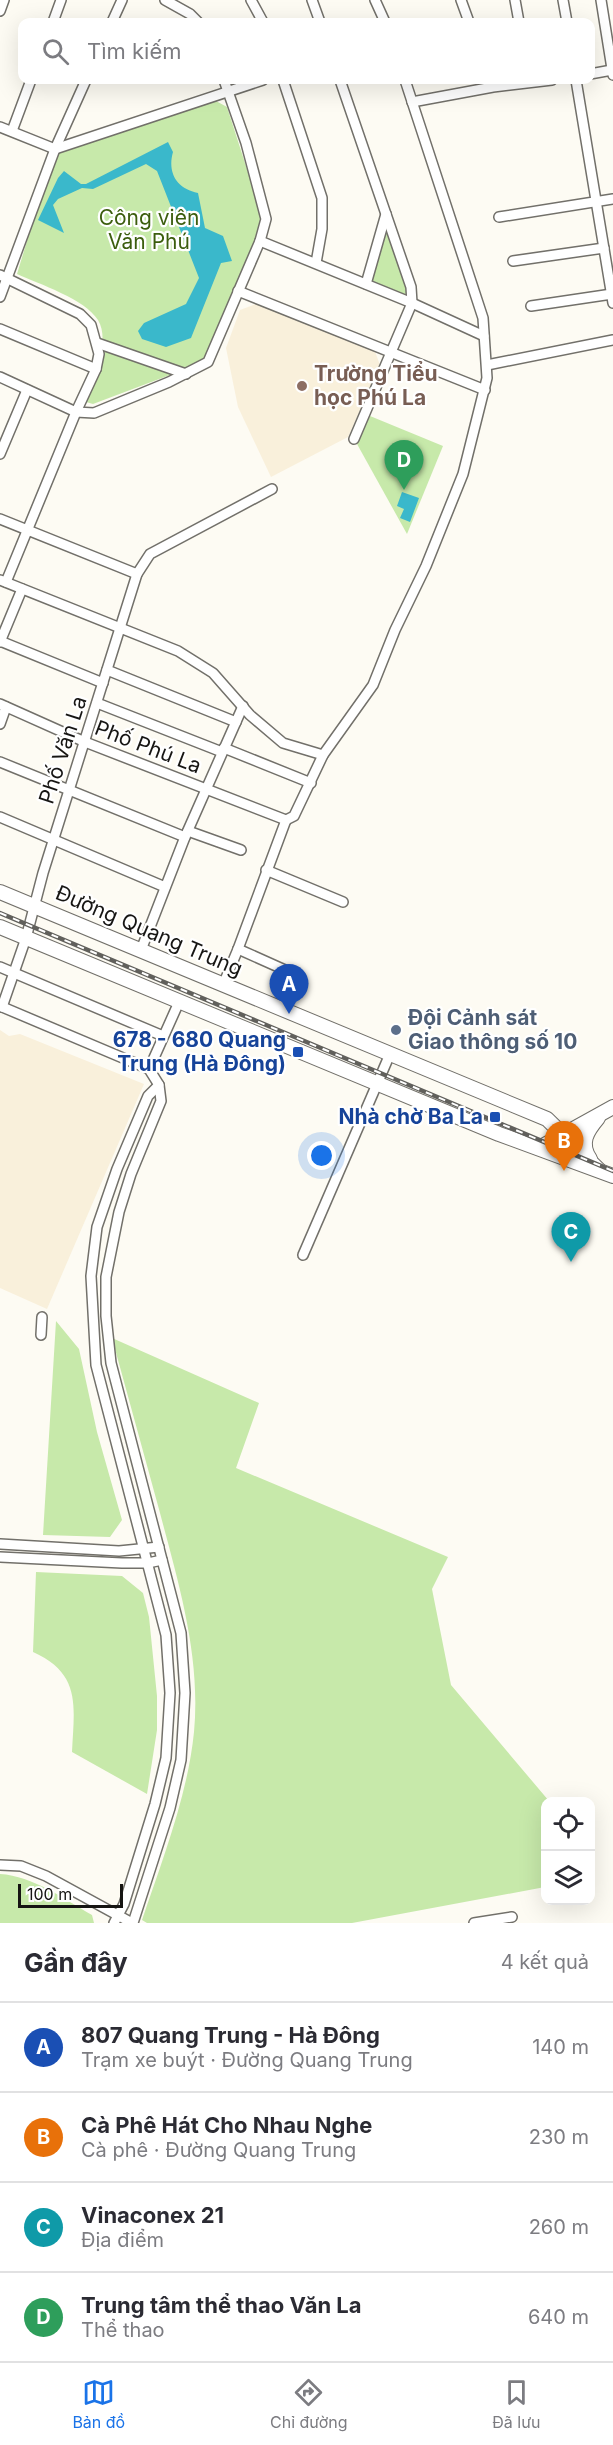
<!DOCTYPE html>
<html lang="vi">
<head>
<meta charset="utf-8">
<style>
	:root { --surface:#fff; --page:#f7f7f7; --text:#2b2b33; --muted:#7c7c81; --line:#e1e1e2; --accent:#1a73e8 }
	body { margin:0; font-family:Inter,sans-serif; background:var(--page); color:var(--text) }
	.controls { position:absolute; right:18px; bottom:18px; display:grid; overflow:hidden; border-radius:12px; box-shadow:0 6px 24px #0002 }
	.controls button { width:54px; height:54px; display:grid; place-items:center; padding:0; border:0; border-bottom:2px solid var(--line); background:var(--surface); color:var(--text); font:30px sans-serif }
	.scale { position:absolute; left:18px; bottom:15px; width:105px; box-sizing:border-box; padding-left:6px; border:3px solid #161513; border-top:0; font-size:16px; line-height:21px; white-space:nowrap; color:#161513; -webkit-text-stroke:4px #fff; paint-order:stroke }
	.you { position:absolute; left:322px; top:1156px; width:21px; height:21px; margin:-15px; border:4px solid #fff; border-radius:50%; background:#1a73e8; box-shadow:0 0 0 9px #1a73e833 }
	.badge { display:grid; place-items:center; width:39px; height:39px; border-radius:50%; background:var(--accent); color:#fff; font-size:20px; font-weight:700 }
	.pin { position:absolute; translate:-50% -50px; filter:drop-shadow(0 2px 3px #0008) }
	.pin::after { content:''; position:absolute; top:32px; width:21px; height:18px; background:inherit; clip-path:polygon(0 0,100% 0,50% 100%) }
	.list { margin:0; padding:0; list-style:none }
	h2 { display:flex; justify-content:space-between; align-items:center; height:78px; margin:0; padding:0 24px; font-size:26px }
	h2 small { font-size:20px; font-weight:400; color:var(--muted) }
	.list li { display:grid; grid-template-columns:39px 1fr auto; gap:18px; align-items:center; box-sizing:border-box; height:90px; padding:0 24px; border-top:2px solid var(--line) }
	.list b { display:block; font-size:22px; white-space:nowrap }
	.list p { margin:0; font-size:20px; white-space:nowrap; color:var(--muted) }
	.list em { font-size:20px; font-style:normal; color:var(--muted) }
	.icon { flex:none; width:33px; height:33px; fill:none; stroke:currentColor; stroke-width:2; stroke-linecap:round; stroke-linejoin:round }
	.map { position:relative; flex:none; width:613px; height:1923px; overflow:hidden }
	.search { position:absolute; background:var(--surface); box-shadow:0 6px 24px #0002; left:18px; right:18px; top:18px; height:66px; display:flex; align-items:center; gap:15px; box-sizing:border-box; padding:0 21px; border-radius:12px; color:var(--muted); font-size:22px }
	.sheet { height:438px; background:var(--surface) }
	nav { display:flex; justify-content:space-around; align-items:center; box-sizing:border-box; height:84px; border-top:2px solid var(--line); background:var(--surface); font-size:16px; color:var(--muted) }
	nav a { display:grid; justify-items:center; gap:3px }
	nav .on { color:var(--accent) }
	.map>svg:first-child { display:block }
	.education { fill:#f9f0db }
	.green { fill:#c7e9aa }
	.water { fill:#3ab8cb }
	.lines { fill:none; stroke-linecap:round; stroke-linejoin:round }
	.minor-casing { stroke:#72706a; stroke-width:12 }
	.highway-casing { stroke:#72706a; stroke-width:16 }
	.minor { stroke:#fff; stroke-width:9 }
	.highway { stroke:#fff; stroke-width:14 }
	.rail-casing { stroke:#61605c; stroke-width:4.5 }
	.rail { stroke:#fff; stroke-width:2; stroke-dasharray:7; stroke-linecap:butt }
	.education-dot { fill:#8d6e63; stroke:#fff; stroke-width:2 }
	.service-dot { fill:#5c6f8a; stroke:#fff; stroke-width:2 }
	.transit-dot { fill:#1a4fb4; stroke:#fff; stroke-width:2 }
	.labels { text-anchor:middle; stroke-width:4.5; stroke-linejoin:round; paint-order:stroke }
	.park-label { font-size:21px; fill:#3c5e0e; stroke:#fff }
	.education-label { font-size:21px; font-weight:bold; fill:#785e54; stroke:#fff; text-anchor:start }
	.street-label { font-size:21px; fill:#161513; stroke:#fff }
	.service-label { font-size:21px; font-weight:bold; fill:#4e5e75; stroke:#fff; text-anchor:start }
	.transit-label { font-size:21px; font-weight:bold; fill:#164399; stroke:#fff; text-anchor:end }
</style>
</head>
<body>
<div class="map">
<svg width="613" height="1923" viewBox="0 0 613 1923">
	<rect width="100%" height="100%" fill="#fdfbf3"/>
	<!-- education -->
	<g class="education">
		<path d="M 256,304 L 374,349 L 380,365 L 348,437 L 271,477 L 238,407 L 226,348 L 240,310 Z"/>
		<path d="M 0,1030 L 9,1036 L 20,1034 L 144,1084 L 47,1309 L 0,1288 Z"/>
	</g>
	<!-- green -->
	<g class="green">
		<path d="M 216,101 L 227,107 L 262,216 L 257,239 L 204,359 L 191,367 L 93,404 L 86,402 C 93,382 111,341 98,320 C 85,299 39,284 17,274 L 46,178 L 60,152 Z"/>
		<path d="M 385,227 L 406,287 L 406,296 L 371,283 Z"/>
		<path d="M 370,416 L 443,446 L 407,534 L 357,444 Z"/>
		<path d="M 56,1321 L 79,1349 L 97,1432 L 122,1520 L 110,1537 L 43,1535 Z"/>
		<path d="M 112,1338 L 259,1403 L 236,1468 L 448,1557 L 432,1589 L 451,1685 L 549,1801 L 546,1802 L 545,1887 L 352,1923 L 147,1923 L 142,1920 C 162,1861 188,1794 194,1732 C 201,1657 179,1585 160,1513 C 144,1455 128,1396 112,1338 Z"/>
		<path d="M 36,1572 L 122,1576 L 143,1593 L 149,1617 L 157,1696 L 157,1730 L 147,1794 L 72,1752 C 74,1707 82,1674 33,1652 Z"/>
		<path d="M 0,1874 C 33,1876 64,1899 92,1915 L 94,1923 L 0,1923 Z"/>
	</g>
	<!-- water -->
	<g class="water">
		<path d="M 168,142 L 173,152 C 167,173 177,189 198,193 L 205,228 L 223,236 L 232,261 L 221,263 L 191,338 L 166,347 L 142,339 L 138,331 L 144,323 L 186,304 L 199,278 L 157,171 L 146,164 L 93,189 L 82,188 L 58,199 L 53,205 L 64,233 L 38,220 L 58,178 L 64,171 L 81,184 L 86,184 Z"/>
		<path d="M 402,492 L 419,498 L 410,522 L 400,518 L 404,509 L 397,506 Z"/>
	</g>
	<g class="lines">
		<!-- minor casing -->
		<g class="minor-casing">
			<g id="minor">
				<path d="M 165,0 L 190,14 L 198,22"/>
				<path d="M 251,0 L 263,22"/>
				<path d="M 312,0 L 320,22"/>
				<path d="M 375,0 L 385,22"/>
				<path d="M 461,0 L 469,22"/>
				<path d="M 515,0 L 519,22"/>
				<path d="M 563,0 L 567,22"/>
				<path d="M 601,0 L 613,75"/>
				<path d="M 0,11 L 4,0"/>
				<path d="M 53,22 L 61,0"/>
				<path d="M 112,22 L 122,0"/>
				<path d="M 590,74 L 612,70"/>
				<path d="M 283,80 L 322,198 L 322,229 L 316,263"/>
				<path d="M 340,80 L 411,287 L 412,303 L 354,439"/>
				<path d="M 576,80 L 613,303"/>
				<path d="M 412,102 L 493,87 L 552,80"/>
				<path d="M 0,127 L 55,149 L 263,80"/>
				<path d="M 12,131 L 31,80"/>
				<path d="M 499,217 L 613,199"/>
				<path d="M 260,241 L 412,303 L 484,336"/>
				<path d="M 513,261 L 604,248"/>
				<path d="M 0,275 L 80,314 L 91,325 L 99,354 L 96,369 L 76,412 L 6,582"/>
				<path d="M 366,284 L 386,214"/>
				<path d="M 238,291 L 485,390"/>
				<path d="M 0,297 L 55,149 L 86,80"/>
				<path d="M 531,306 L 612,294"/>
				<path d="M 0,329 L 96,369"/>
				<path d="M 97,343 L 186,374"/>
				<path d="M 487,365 L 613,340"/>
				<path d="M 0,377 L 76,412 L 94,413 L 169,382 L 208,362 L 260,241 L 266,219 L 246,143 L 224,80"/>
				<path d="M 0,454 L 27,390"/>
				<path d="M 0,519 L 137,574"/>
				<path d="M 0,580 L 178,651 L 213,673 L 250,715 L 283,743 L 323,755"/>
				<path d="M 0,641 L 103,683"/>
				<path d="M 0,642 L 22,589"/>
				<path d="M 107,670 L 236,722"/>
				<path d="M 97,703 L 222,752"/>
				<path d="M 0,704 L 85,742 L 286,820"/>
				<path d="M 0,724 L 6,707"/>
				<path d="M 224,748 L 311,783"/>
				<path d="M 0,762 L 185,837"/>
				<path d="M 0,817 L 165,887"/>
				<path d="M 286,820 L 294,816 L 323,755 L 373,685 L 395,630 L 426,566 L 463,474 L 487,378 L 483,318 L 405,80"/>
				<path d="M 188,831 L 241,850"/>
				<path d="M 266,870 L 343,902"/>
				<path d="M 238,949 L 285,970"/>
				<path d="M 141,950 L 185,837 L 243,706"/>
				<path d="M 0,967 L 163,1036"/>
				<path d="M 223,985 L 238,949 L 286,820"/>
				<path d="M 0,1006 L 149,1069 L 159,1085 L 161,1101 L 131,1174 L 119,1212 L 106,1277 L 106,1316 L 111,1363 L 181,1633 L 185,1693 L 181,1760 L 170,1808 L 133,1923"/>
				<path d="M 2,1007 L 26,938 L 43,873 L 137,574 L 150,554 L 272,489"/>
				<path d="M 149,1069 L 179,1002"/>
				<path d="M 303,1255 L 390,1054"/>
				<path d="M 41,1335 L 42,1317"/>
				<path d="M 0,1544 L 119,1551 L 159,1547"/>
				<path d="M 0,1557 L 122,1563 L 148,1563 L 162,1560"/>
				<path d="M 0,1865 L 21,1866 L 46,1876 L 132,1923"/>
				<path d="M 114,1923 L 124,1904 L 155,1804 L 166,1758 L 170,1693 L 166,1635 L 96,1365 L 91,1276 L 97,1227 L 117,1169 L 148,1096 L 159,1085"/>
				<path d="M 474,1923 L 512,1917"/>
			</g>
		</g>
		<!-- highway casing -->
		<g class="highway-casing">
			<g id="highway">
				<path d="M 0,892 L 547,1119 L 599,1170"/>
				<path d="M 0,927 L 499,1134 L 613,1176"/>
				<path d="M 539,1148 L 613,1107"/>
				<path d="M 590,1159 C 579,1143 587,1131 598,1118"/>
			</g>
		</g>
		<!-- minor -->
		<use href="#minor" class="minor"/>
		<!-- highway -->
		<use href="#highway" class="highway"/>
		<!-- rail casing -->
		<g class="rail-casing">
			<path id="rail" d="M 0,913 L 613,1171"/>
		</g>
		<!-- rail -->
		<use href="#rail" class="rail"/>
	</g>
	<!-- markers -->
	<circle class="education-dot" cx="302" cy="386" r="6"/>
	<circle class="service-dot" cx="396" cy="1030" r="6"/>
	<g class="transit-dot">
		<rect x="292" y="1046" width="12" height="12" rx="3"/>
		<rect x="489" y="1111" width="12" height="12" rx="3"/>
	</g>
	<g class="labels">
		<!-- park labels -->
		<g class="park-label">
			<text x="149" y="225">Công viên<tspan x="149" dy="24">Văn Phú</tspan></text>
		</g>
		<!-- education labels -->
		<g class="education-label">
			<text x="314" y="381">Trường Tiểu<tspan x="314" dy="24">học Phú La</tspan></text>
		</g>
		<!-- street labels -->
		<g class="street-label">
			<text transform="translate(148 747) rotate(21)" y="7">Phố Phú La</text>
			<text transform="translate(63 750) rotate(-72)" y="7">Phố Văn La</text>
			<text transform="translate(149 931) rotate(23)" y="7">Đường Quang Trung</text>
		</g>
		<!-- service labels -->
		<g class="service-label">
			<text x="408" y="1025">Đội Cảnh sát<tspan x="408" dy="24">Giao thông số 10</tspan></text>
		</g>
		<!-- transit labels -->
		<g class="transit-label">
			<text x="286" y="1047">678 - 680 Quang<tspan x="286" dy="24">Trung (Hà Đông)</tspan></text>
			<text x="483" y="1124">Nhà chờ Ba La</text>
		</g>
	</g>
</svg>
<div class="controls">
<button><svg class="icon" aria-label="locate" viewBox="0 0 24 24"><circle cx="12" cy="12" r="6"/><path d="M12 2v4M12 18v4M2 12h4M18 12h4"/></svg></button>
<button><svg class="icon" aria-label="layers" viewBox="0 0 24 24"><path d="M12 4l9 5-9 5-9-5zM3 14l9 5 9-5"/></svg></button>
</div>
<div class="scale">100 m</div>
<div class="you"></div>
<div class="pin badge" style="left:289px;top:1014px;background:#1a4fb4">A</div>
<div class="pin badge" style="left:564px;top:1171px;background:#e8710a">B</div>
<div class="pin badge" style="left:571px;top:1262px;background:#0f9aa8">C</div>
<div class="pin badge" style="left:404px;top:490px;background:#2e9e5b">D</div>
<div class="search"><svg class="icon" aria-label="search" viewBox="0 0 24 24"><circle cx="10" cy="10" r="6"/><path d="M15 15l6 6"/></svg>Tìm kiếm</div>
</div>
<section class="sheet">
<h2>Gần đây<small>4 kết quả</small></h2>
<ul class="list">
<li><span class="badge" style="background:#1a4fb4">A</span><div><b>807 Quang Trung - Hà Đông</b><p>Trạm xe buýt · Đường Quang Trung</p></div><em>140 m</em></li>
<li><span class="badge" style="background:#e8710a">B</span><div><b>Cà Phê Hát Cho Nhau Nghe</b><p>Cà phê · Đường Quang Trung</p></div><em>230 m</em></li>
<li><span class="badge" style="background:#0f9aa8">C</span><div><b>Vinaconex 21</b><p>Địa điểm</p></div><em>260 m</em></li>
<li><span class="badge" style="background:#2e9e5b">D</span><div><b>Trung tâm thể thao Văn La</b><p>Thể thao</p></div><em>640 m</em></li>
</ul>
</section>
<nav>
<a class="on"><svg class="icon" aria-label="map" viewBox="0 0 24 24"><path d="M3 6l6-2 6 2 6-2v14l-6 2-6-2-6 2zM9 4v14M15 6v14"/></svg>Bản đồ</a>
<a><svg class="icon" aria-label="directions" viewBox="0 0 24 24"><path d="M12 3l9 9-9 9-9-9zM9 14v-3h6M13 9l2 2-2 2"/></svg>Chỉ đường</a>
<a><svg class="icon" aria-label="saved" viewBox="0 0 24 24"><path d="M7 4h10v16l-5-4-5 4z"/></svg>Đã lưu</a>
</nav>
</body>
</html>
